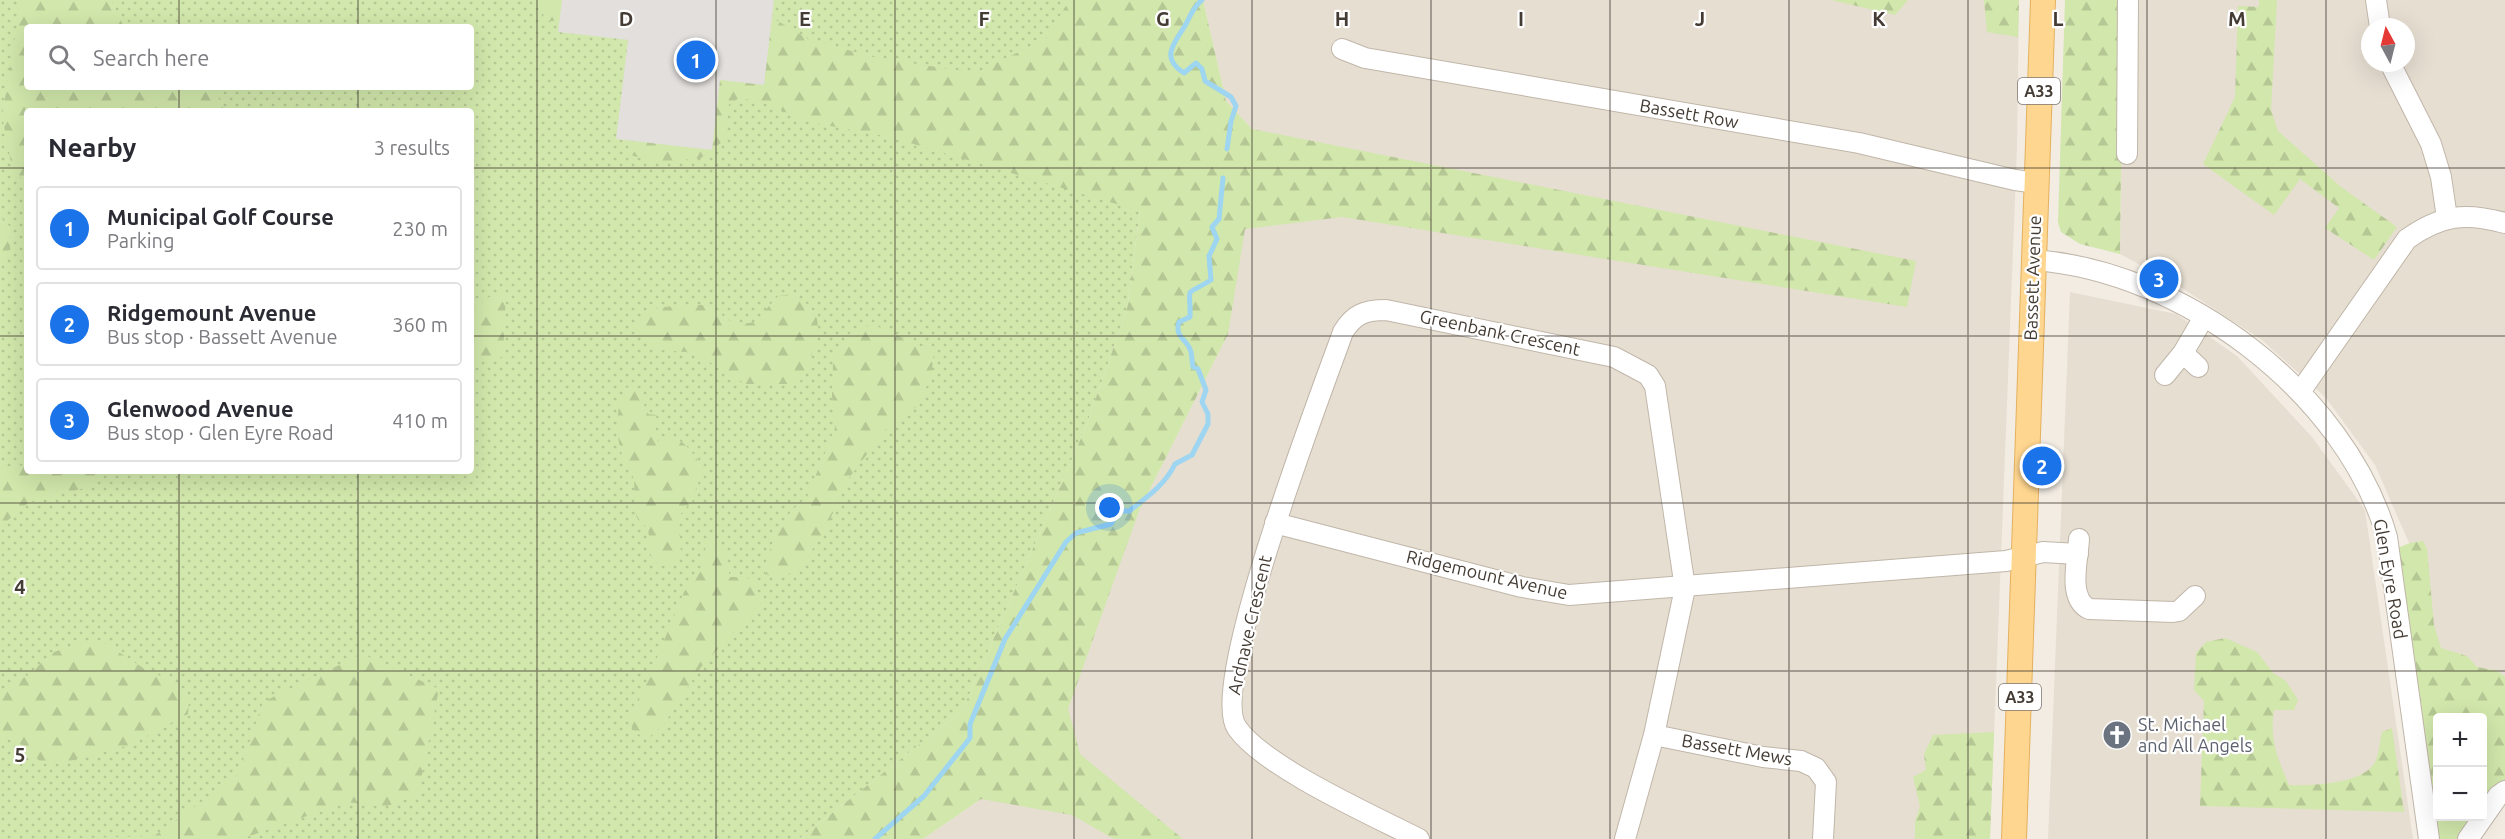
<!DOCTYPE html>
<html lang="en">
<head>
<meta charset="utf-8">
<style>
	:root { --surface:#fff; --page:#f2f2f3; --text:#2b2b33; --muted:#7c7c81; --line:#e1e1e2; --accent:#1a73e8 }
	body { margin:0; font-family:Ubuntu,sans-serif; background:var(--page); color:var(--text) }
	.controls { position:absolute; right:18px; bottom:18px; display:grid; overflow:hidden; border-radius:6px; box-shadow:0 6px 24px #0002 }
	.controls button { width:54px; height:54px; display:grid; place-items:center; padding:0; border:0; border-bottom:2px solid var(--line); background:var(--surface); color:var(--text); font:30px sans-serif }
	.compass { position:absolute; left:2361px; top:18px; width:54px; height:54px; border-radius:50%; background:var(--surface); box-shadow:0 6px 24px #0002; rotate:353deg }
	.you { position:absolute; left:1110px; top:508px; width:21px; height:21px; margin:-15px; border:4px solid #fff; border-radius:50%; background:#1a73e8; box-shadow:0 0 0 9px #1a73e833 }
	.badge { display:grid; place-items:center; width:39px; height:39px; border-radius:50%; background:var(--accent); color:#fff; font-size:20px; font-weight:700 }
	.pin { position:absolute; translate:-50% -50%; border:3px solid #fff; box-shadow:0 2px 6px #0006 }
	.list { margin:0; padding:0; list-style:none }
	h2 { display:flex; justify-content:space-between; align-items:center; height:78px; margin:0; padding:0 24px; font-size:26px }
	h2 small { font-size:20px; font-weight:400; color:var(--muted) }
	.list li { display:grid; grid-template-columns:39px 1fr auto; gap:18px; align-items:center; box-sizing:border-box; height:84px; margin:0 12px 12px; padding:0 12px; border:2px solid var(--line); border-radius:6px }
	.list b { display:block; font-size:22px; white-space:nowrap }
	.list p { margin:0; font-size:20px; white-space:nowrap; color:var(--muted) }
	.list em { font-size:20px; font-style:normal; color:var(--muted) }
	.icon { flex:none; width:33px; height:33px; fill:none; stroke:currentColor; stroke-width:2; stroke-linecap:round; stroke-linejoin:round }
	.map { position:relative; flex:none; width:2505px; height:839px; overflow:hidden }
	.search { position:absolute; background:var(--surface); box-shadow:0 6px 24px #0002; left:24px; top:24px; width:450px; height:66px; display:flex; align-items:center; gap:15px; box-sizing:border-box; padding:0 21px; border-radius:6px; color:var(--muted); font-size:22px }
	.panel { position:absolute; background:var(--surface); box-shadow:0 6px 24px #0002; left:24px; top:108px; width:450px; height:366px; border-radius:6px }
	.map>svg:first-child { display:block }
	.residential { fill:#e6ded1; fill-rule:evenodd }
	.grass { fill:url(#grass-dots); fill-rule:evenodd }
	.forest { fill:url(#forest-firs) }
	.parking { fill:#e2dfdc }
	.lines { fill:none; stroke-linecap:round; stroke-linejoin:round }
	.stream { stroke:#9ed5f0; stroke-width:5 }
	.minor-casing { stroke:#c0b6a9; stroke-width:22 }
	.major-casing { stroke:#e4b15f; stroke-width:26 }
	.minor { stroke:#fff; stroke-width:20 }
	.major { stroke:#ffd68f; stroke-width:24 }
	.grid { fill:none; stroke:#443c34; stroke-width:1.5; stroke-opacity:0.55 }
	.labels { text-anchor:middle; stroke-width:4.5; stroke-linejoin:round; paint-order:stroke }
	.shield { fill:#fff; stroke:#7c7671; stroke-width:1.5 }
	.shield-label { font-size:16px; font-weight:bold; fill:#443c34 }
	.street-label { font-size:18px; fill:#443c34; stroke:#fff }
	.worship-label { font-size:18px; fill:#5b616d; stroke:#fff; text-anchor:start }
	.grid-label { font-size:20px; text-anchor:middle; font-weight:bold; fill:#443c34; stroke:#fff; stroke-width:4.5; stroke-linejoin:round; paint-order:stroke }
</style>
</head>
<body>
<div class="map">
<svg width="2505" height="839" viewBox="0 0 2505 839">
	<defs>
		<pattern id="grass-dots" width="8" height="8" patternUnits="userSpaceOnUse" patternTransform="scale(1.5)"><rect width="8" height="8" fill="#d1e7ab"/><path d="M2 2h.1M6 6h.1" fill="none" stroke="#b5c794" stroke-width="1.8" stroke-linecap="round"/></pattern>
		<pattern id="forest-firs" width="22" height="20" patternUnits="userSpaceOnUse" patternTransform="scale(1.5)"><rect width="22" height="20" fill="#d1e7ab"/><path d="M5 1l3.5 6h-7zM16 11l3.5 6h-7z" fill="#b5c794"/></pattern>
	</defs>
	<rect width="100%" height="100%" fill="#f2ece3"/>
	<!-- residential -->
	<g class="residential">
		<path d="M 1203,0 L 2019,0 L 2017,148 L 1990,839 L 923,839 L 981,799 L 1139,511 L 1228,334 L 1252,129 L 1226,101 Z"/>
		<path d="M 2123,0 L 2505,0 L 2505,768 L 2482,718 L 2438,718 L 2416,559 L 2375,465 L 2326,398 L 2262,340 L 2179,286 L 2120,254 ZM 2370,27 L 2406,27 L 2406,63 L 2370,63 Z"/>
		<path d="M 2070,292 L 2176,314 L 2237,356 L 2312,437 L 2365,510 L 2413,839 L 2048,839 Z"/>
	</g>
	<!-- grass -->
	<path class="grass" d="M 0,0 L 1131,0 L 1140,210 L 1127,309 L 1085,429 L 962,711 L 799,839 L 0,839 ZM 27,27 L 471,27 L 471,87 L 27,87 ZM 27,111 L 471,111 L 471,471 L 27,471 Z"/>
	<!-- forest -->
	<g class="forest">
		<path d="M 21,0 L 111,0 L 124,27 L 27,27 L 27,87 L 212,87 L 226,111 L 27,111 L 27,182 L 13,172 L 2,116 Z"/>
		<path d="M 540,0 L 562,0 L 560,20 L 545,22 Z"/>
		<path d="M 1069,0 L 1203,0 L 1226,101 L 1252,129 L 1916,261 L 1907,307 L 1342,217 L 1245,229 L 1228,334 L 1139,511 L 1068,709 L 1080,754 L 1183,839 L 1114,839 L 1072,815 L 981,799 L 923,839 L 799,839 L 962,711 L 1085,429 L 1127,309 L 1140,211 L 890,137 L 809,122 L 761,102 L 739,98 L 729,104 L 726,139 L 701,158 L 655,163 L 628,154 L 635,134 L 706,80 L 763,24 L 776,20 L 808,39 L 877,58 L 976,73 L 1049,37 Z"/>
		<path d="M 1831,0 L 1908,0 L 1895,15 Z"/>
		<path d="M 1984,0 L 2019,0 L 2018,37 L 1987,32 Z"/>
		<path d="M 2065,0 L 2123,0 L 2120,254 L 2080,244 L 2061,232 L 2058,223 Z"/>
		<path d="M 2259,0 L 2277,0 L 2271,110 L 2278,131 L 2341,187 L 2397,227 L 2374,260 L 2325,228 L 2339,208 L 2300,179 L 2274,215 L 2203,164 L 2235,97 L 2238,6 L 2259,7 Z"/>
		<path d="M 2,217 L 11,228 L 10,247 L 0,266 Z"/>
		<path d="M 506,293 L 503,357 L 471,361 L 471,312 L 489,297 Z"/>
		<path d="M 792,294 C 822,310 822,324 812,354 C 808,366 805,375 798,384 L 746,384 L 723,372 L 698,353 L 661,350 L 637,335 L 637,324 L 646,310 L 679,305 L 708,305 L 736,325 L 755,322 L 778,296 Z"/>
		<path d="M 874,325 L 934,352 L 931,378 L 916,407 L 885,430 L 849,478 L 825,530 L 799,570 L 774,579 L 765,573 L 765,564 L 775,536 L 791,511 L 807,497 L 835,428 L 832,396 L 833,365 L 838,349 L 853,329 Z"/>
		<path d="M 636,386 L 648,414 L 656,415 L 657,425 L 654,433 L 659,443 L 670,436 C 687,442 693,453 702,468 L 694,499 L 678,517 L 681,554 L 674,564 L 661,566 L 651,557 L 648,527 C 627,519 638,494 633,477 C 631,471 626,466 624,461 C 615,435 615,413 625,388 Z"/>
		<path d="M 27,465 L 27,471 L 102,471 L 85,488 L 29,502 L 0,527 L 0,468 Z"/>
		<path d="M 712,540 L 723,546 L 730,577 L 745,577 L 754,582 L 761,603 L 701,667 L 664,724 L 648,738 C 637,735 633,731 628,720 L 634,705 L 642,694 L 684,592 L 702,568 L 706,543 Z"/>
		<path d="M 2423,541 L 2427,549 L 2434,625 L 2441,648 L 2467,656 L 2477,667 L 2498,671 L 2505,677 L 2505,782 L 2483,806 L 2482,718 L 2438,718 L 2438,816 L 2474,817 L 2459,839 L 2436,839 L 2398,548 L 2410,543 Z"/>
		<path d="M 2225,638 L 2257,652 L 2273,673 L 2286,681 L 2298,700 L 2294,710 L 2274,710 C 2269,738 2278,760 2289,785 C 2311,786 2360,784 2374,764 C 2379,756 2380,740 2382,732 L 2392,728 L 2404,812 L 2200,806 L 2204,701 L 2194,690 L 2196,653 L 2206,642 Z"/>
		<path d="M 84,642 L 106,644 L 145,669 L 177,683 L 189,698 L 188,714 L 130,745 L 66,762 L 44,764 L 12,737 L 0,743 L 0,693 L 28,675 L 54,652 Z"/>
		<path d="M 362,654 L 439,689 L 418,795 L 384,807 L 347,802 L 241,839 L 53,839 L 154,836 L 238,775 L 263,702 Z"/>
		<path d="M 1994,732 L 1990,839 L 1915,839 L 1915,822 L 1920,806 L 1913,777 L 1926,770 L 1924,754 L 1933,735 Z"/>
	</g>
	<!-- parking -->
	<path class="parking" d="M 562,0 L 774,0 L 764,85 L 720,80 L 712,150 L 616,139 L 628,40 L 558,32 Z"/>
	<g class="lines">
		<!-- stream -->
		<g class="stream">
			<path d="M 1202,0 C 1194,6 1190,16 1186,24 C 1175,43 1159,57 1184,73 L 1196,63 L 1202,69 L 1205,81 L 1231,97 L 1236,106 L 1231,121 L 1227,149"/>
			<path d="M 875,839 L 924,796 L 970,738 L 970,724 L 1005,639 L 1066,542 L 1076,533 L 1111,524 L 1119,511 L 1129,511 C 1147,497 1165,485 1175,464 L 1192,455 L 1208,424 L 1208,414 L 1202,402 L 1206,390 L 1198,369 L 1193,367 C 1192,362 1192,356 1191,352 C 1188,339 1174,338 1179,322 L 1190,317 C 1191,284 1182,298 1211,280 L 1209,256 L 1217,239 L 1212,227 L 1219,219 L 1223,178"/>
		</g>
		<!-- minor casing -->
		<g class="minor-casing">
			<g id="minor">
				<path d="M 2376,0 L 2380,27"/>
				<path d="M 1342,49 L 1365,58 L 1859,143 L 2015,180 L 2036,183"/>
				<path d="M 2390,63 L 2431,144 L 2441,177 L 2447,218"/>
				<path d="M 2127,154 L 2128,0"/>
				<path d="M 2034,260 C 2183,271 2345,392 2387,537 L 2429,839"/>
				<path d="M 2183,353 L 2198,367"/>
				<path d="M 2165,375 L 2183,353 L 2204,317"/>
				<path d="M 2300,392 L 2407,239 C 2441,215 2465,212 2505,223"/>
				<path d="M 1275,523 L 1522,587 L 1569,595 L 2006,561 L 2043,552 L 2078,554"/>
				<path d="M 2079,539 C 2078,560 2067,598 2089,609 L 2173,612 L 2179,611 L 2195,596"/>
				<path d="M 1654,735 L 1763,757 L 1801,761 L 1816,768 L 1826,782 L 1823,839"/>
				<path d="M 1419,839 C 1374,816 1264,767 1237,728 C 1208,686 1322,391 1343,332 C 1354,314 1365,310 1386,310 L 1614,357 L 1648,375 L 1655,386 L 1685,588 L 1654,735 L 1625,839"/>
				<path d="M 2468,839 L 2498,796 L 2505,791"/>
			</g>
		</g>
		<!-- major casing -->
		<g class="major-casing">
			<path id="major" d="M 2014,839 L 2043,0"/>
		</g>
		<!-- minor -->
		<use href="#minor" class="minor"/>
		<!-- major -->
		<use href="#major" class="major"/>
	</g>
	<!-- grid -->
	<path class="grid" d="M 179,0 L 179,27M 358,0 L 358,27M 537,0 L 537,839M 716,0 L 716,839M 895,0 L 895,839M 1074,0 L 1074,839M 1252,0 L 1252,839M 1431,0 L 1431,839M 1610,0 L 1610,839M 1789,0 L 1789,839M 1968,0 L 1968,839M 2147,0 L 2147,839M 2326,0 L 2326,839M 179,87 L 179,111M 358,87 L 358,111M 0,168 L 27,168M 471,168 L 2505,168M 0,336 L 27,336M 471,336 L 2505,336M 179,471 L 179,839M 358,471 L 358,839M 0,503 L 2505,503M 0,671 L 2505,671"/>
	<!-- icons -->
	<defs>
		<g id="church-disc" transform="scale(1.5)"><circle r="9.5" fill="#6b7280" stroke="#fff"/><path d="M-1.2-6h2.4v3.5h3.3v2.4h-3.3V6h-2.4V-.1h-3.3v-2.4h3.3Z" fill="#fff"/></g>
	</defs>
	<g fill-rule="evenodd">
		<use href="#church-disc" x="2117" y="735"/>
	</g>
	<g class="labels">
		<!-- shield labels -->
		<g class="shield">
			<rect x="2018" y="78" width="42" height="26" rx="4.5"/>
			<rect x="1999" y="684" width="42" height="26" rx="4.5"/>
		</g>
		<g class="shield-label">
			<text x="2039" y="97">A33</text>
			<text x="2020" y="703">A33</text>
		</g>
		<!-- street labels -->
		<g class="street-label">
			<text transform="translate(1689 114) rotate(10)" y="6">Bassett Row</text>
			<text transform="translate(2033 278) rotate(-88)" y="6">Bassett Avenue</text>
			<text transform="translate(1500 333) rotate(12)" y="6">Greenbank Crescent</text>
			<text transform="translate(1487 575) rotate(13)" y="6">Ridgemount Avenue</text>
			<text transform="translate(2390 579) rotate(80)" y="6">Glen Eyre Road</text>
			<text transform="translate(1250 625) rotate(-77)" y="6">Ardnave Crescent</text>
			<text transform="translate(1737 750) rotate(10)" y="6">Bassett Mews</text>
		</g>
		<!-- worship labels -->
		<g class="worship-label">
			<text x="2138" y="731">St. Michael<tspan x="2138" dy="21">and All Angels</tspan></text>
		</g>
	</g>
	<g class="grid-label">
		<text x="626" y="26">D</text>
		<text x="805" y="26">E</text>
		<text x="984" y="26">F</text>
		<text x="1163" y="26">G</text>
		<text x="1342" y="26">H</text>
		<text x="1521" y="26">I</text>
		<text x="1700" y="26">J</text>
		<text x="1879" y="26">K</text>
		<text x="2058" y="26">L</text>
		<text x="2237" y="26">M</text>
		<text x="20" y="594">4</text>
		<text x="20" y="762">5</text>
	</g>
</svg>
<div class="controls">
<button>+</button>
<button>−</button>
</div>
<svg class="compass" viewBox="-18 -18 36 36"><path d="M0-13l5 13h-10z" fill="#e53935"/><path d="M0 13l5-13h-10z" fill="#7c7c81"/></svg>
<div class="you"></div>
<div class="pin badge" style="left:696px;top:60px">1</div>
<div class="pin badge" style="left:2042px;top:466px">2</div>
<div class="pin badge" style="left:2159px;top:279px">3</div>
<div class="search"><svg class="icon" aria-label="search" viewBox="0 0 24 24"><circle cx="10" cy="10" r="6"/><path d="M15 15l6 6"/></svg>Search here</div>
<section class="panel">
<h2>Nearby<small>3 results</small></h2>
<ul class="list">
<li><span class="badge">1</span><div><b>Municipal Golf Course</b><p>Parking</p></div><em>230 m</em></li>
<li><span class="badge">2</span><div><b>Ridgemount Avenue</b><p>Bus stop · Bassett Avenue</p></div><em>360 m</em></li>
<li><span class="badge">3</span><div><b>Glenwood Avenue</b><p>Bus stop · Glen Eyre Road</p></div><em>410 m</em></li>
</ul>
</section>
</div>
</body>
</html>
